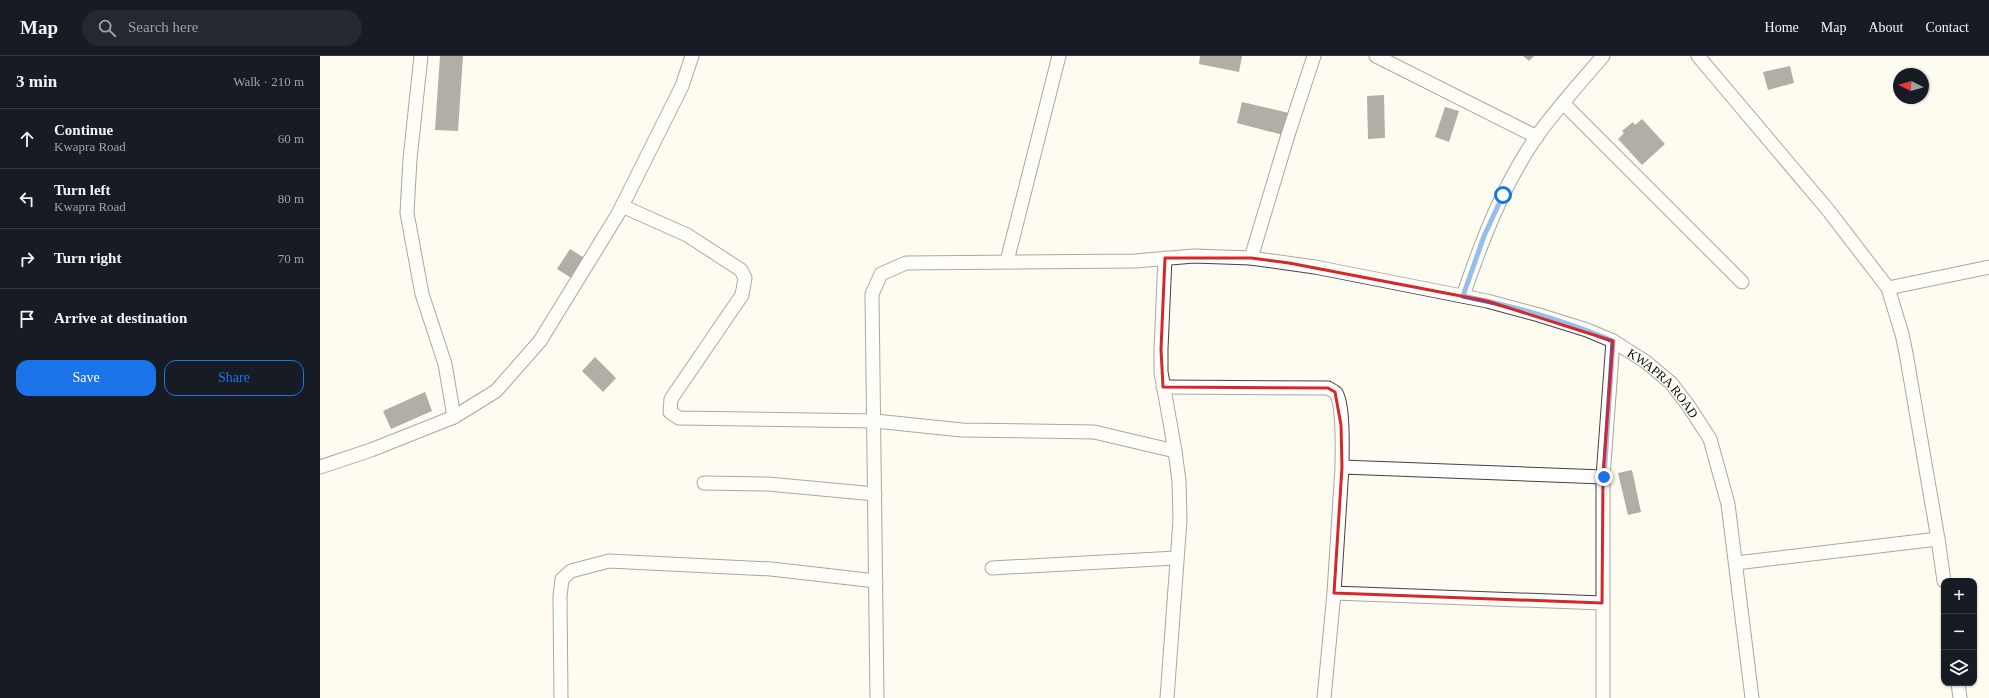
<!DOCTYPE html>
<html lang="en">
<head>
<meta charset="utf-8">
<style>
	:root { --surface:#171b24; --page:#242831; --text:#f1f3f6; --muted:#9ea1a6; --line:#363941; --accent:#1a73e8 }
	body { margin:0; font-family:"Times New Roman",serif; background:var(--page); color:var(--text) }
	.controls { position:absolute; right:12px; bottom:12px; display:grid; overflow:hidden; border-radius:8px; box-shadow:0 1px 3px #0004 }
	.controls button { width:36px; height:36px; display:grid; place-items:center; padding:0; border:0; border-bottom:1px solid var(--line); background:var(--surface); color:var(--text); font:20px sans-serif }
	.compass { position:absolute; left:1573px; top:12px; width:36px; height:36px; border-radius:50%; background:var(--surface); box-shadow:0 1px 3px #0004; rotate:275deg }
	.stop { position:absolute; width:12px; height:12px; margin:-9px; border:3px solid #1a73e8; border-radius:50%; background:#fff }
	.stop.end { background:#1a73e8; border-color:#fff; box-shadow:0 1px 4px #0008 }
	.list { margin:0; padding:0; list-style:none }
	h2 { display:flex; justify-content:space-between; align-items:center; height:52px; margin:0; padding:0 16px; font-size:17px }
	h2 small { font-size:13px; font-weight:400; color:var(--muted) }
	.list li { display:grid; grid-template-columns:26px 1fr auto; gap:12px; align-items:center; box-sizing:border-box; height:60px; padding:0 16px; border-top:1px solid var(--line) }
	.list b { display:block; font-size:15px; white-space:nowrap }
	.list p { margin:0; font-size:13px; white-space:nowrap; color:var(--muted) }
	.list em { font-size:13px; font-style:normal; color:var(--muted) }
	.actions { display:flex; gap:8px; padding:12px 16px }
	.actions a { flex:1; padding:9px 0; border:1px solid var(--accent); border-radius:12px; text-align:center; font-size:14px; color:var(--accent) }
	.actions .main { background:var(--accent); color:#fff }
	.icon { flex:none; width:22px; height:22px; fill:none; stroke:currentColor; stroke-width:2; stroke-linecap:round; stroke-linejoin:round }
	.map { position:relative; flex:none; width:1669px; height:642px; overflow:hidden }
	header { display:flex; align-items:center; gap:24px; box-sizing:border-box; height:56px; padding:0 20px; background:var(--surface); border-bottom:1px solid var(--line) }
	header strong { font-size:19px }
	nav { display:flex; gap:22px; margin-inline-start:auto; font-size:14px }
	.search { width:280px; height:36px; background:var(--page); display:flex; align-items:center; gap:10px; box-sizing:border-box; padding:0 14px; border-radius:22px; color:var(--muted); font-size:15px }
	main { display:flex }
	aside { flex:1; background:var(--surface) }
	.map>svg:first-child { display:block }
	.building { fill:#57504b }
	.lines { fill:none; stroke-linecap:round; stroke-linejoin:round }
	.minor-casing { stroke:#424242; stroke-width:15 }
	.minor { stroke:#fff; stroke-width:13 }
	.route { stroke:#1a73e8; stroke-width:5 }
	.marked { fill:none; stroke:#d62828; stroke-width:3; stroke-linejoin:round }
	.labels { text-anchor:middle; stroke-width:4; stroke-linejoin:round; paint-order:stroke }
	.street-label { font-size:13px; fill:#0f0f0f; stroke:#fff }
</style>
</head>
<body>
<header>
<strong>Map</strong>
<div class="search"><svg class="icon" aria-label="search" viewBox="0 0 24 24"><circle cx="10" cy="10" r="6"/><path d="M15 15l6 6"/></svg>Search here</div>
<nav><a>Home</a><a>Map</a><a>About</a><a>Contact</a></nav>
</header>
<main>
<aside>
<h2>3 min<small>Walk · 210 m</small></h2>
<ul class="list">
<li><svg class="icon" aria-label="ahead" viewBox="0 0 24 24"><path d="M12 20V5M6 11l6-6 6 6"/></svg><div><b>Continue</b><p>Kwapra Road</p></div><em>60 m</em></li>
<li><svg class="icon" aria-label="left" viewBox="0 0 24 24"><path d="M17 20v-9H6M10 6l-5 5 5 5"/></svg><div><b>Turn left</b><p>Kwapra Road</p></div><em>80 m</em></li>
<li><svg class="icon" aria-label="right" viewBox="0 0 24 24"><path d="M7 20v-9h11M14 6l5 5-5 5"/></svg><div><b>Turn right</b></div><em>70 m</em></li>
<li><svg class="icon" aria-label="arrive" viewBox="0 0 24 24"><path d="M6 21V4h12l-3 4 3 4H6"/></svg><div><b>Arrive at destination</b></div></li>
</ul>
<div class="actions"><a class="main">Save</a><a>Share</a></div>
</aside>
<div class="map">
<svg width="1669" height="642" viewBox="0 0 1669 642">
	<rect width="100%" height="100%" fill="#fefcf1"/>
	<!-- building -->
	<g class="building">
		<path d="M 120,0 L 143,0 L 138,75 L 115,74 Z"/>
		<path d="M 880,0 L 922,0 L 919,16 L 879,8 Z"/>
		<path d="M 1203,0 L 1214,0 L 1209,5 Z"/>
		<path d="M 1470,10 L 1474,27 L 1448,34 L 1443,16 Z"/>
		<path d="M 1064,39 L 1065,82 L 1048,83 L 1047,40 Z"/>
		<path d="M 922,46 L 969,57 L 963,79 L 917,67 Z"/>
		<path d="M 1125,51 L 1139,55 L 1129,86 L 1115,81 Z"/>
		<path d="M 1322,63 L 1345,88 L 1322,109 L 1298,83 L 1304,77 L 1302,75 L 1313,66 L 1315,69 Z"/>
		<path d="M 250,193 L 266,203 L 253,223 L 237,213 Z"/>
		<path d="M 275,301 L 296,322 L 283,336 L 262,315 Z"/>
		<path d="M 105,336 L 112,355 L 71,373 L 63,355 Z"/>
		<path d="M 1312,414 L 1321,456 L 1308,459 L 1298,417 Z"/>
	</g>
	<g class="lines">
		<!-- minor casing -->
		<g class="minor-casing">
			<g id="minor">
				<path d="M 101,0 L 90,103 L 87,157 L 102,238 L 125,308 L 134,361"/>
				<path d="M 1056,0 L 1217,81"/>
				<path d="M 1378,0 L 1508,154 L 1568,232 L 1582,278 L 1586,297 L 1618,483 L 1624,525"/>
				<path d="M 1244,48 L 1422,226"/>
				<path d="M 302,150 L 367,179 L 421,214 L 425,222 L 422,239 L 351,343 L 350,356 L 359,362 L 555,365 L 642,374 L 774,376 L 855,395 L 859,425 L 860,464 L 847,642"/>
				<path d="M 845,202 L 841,293 L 841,316 L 855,395"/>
				<path d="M 931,202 L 968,79 L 994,0"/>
				<path d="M 687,205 L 739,0"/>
				<path d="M 1568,232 L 1669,211"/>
				<path d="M 1143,240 C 1162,184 1183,129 1217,80 C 1237,52 1261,26 1283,0"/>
				<path d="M 843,331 L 1008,332 C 1011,334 1014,335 1016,337 C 1024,350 1022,395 1022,411"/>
				<path d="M 0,411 L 51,394 L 134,361 L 176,335 L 220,285 L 298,158 L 362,30 L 372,0"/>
				<path d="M 384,427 L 448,428 L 555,438"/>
				<path d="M 1416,507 L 1618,483"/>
				<path d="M 672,512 L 856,502"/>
				<path d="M 1282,547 L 1014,537 L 1022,411 L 1283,421"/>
				<path d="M 1638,627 L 1640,642"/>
				<path d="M 241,642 L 240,540 L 242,523 L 251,515 L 289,505 L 451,513 L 556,525"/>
				<path id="s1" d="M 557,642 L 552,238 L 561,218 L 586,207 L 815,205 L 874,200 L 931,202 L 995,211 L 1167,245 L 1219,259 L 1267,274 L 1293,285 L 1326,306 L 1351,327 L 1368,349 L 1390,383 L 1408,448 L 1432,642"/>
				<path d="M 1004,642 L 1014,537"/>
				<path d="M 1283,642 L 1283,421 L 1293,285"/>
			</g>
		</g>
		<!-- minor -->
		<use href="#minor" class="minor"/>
	</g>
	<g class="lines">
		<!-- route -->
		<path class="route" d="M 1183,139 L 1164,180 L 1143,240 C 1194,250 1245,265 1293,285 L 1284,421"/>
	</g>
	<!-- marked area -->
	<path d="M0 0H1669V642H0ZM 845,202 L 931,202 L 969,207 L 1167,245 L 1293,285 L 1283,421 L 1282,547 L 1014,537 L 1022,411 L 1021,369 L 1015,336 L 1008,332 L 843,331 L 841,293 Z" fill="#fefcf1" fill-opacity=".55" fill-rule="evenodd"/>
	<path class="marked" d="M 845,202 L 931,202 L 969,207 L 1167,245 L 1293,285 L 1283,421 L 1282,547 L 1014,537 L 1022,411 L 1021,369 L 1015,336 L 1008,332 L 843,331 L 841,293 Z"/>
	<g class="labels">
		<!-- street labels -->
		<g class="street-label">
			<text dy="5" stroke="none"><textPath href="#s1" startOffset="1237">KWAPRA ROAD</textPath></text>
		</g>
	</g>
</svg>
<div class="controls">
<button>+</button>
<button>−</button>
<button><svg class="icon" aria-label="layers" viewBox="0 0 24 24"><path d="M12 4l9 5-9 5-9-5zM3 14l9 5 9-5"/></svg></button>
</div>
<svg class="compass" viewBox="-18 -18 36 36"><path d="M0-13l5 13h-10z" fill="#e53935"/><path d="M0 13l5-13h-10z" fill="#9ea1a6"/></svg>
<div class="stop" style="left:1183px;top:139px"></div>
<div class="stop end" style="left:1284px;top:421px"></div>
</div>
</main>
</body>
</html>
